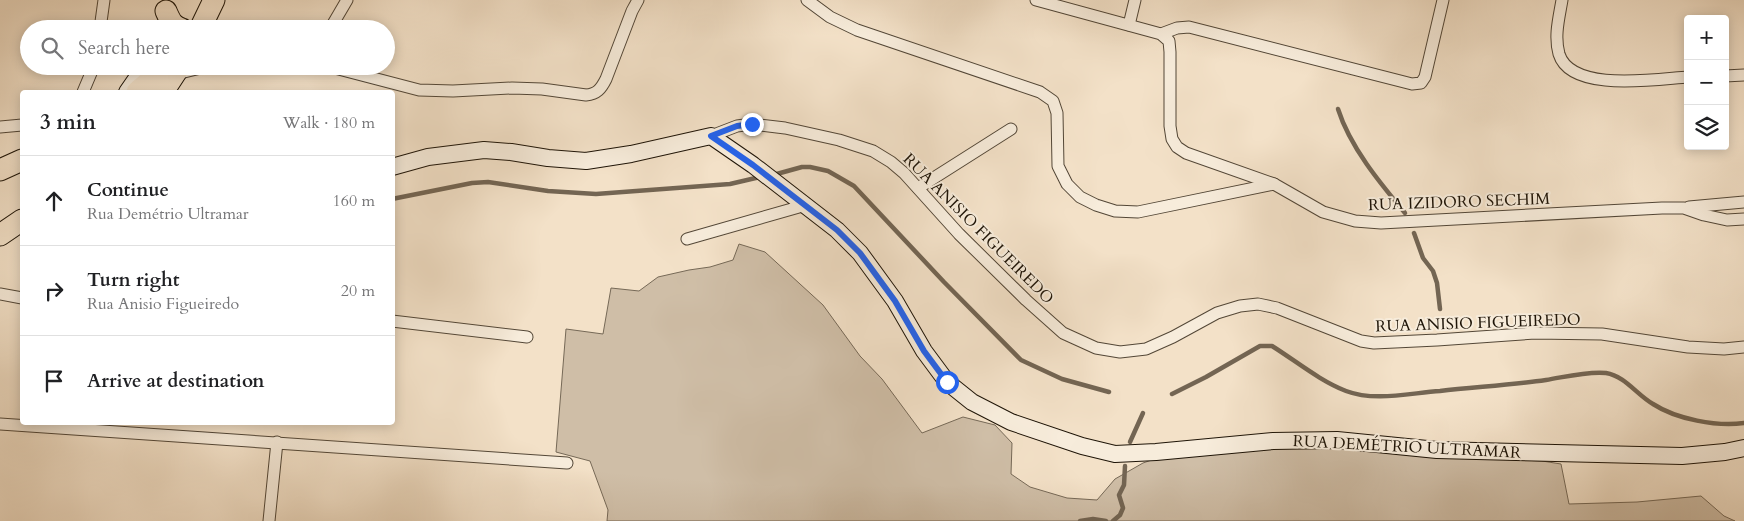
<!DOCTYPE html>
<html lang="en">
<head>
<meta charset="utf-8">
<style>
	:root { --surface:#fff; --page:#f2f2f2; --text:#202124; --muted:#757577; --line:#e0e0e0 }
	body { margin:0; font-family:Cardo,serif; background:var(--page); color:var(--text) }
	.controls { position:absolute; right:15px; top:15px; display:grid; overflow:hidden; border-radius:5px; box-shadow:0 2px 12px #0003 }
	.controls button { width:45px; height:45px; display:grid; place-items:center; padding:0; border:0; border-bottom:1px solid var(--line); background:var(--surface); color:var(--text); font:25px sans-serif }
	.stop { position:absolute; width:15px; height:15px; margin:-11px; border:4px solid #2563eb; border-radius:50%; background:#fff }
	.stop.end { background:#2563eb; border-color:#fff; box-shadow:0 1px 5px #0008 }
	.list { margin:0; padding:0; list-style:none }
	h2 { display:flex; justify-content:space-between; align-items:center; height:65px; margin:0; padding:0 20px; font-size:21px }
	h2 small { font-size:16px; font-weight:400; color:var(--muted) }
	.list li { display:grid; grid-template-columns:32px 1fr auto; gap:15px; align-items:center; box-sizing:border-box; height:90px; padding:0 20px; border-top:1px solid var(--line) }
	.list b { display:block; font-size:19px; white-space:nowrap }
	.list p { margin:0; font-size:16px; white-space:nowrap; color:var(--muted) }
	.list em { font-size:16px; font-style:normal; color:var(--muted) }
	.icon { flex:none; width:28px; height:28px; fill:none; stroke:currentColor; stroke-width:2; stroke-linecap:round; stroke-linejoin:round }
	.map { position:relative; flex:none; width:1744px; height:521px; overflow:hidden }
	.search { position:absolute; background:var(--surface); box-shadow:0 2px 12px #0003; left:20px; top:20px; width:375px; height:55px; display:flex; align-items:center; gap:12px; box-sizing:border-box; padding:0 18px; border-radius:28px; color:var(--muted); font-size:19px }
	.panel { position:absolute; background:var(--surface); box-shadow:0 2px 12px #0003; left:20px; top:90px; width:375px; height:335px; border-radius:5px }
	.map>svg:first-child { display:block }
	.green { fill:#cfbea7; stroke:#766957 }
	.lines { fill:none; stroke-linecap:round; stroke-linejoin:round }
	.stream { stroke:#736553; stroke-width:4.5 }
	.street-casing { stroke:#534737; stroke-width:13 }
	.secondary-casing { stroke:#1e1407; stroke-width:18 }
	.highway-casing { stroke:#1e1407; stroke-width:23 }
	.street { stroke:#f7ecdb; stroke-width:11 }
	.secondary { stroke:#f7ecdb; stroke-width:16 }
	.highway { stroke:#f3e1c8; stroke-width:21 }
	.route { stroke:#2563eb; stroke-width:6 }
	.labels { text-anchor:middle; stroke-width:4; stroke-linejoin:round; paint-order:stroke }
	.street-label { font-size:16px; fill:#1e1407; stroke:#f7ecdb }
</style>
</head>
<body>
<div class="map">
<svg width="1744" height="521" viewBox="0 0 1744 521">
	<rect width="100%" height="100%" fill="#f3e1c8"/>
	<filter id="stains"><feTurbulence type="fractalNoise" baseFrequency=".004" numOctaves="4"/><feColorMatrix values="0 0 0 0 .2 0 0 0 0 .09 0 0 0 0 .02 0 0 0 .5 -.17"/></filter>
	<radialGradient id="worn" r=".72"><stop offset=".6" stop-color="#630" stop-opacity="0"/><stop offset="1" stop-color="#630" stop-opacity=".3"/></radialGradient>
	<!-- green -->
	<path class="green" d="M 739,244 L 765,252 L 823,305 L 860,356 L 882,379 L 922,433 L 963,417 L 995,425 L 1012,443 L 1011,474 L 1030,487 L 1067,498 L 1097,500 L 1115,479 L 1143,463 L 1180,450 L 1327,446 L 1437,456 L 1542,461 L 1561,464 L 1569,504 L 1637,502 L 1701,496 L 1724,516 L 1735,521 L 607,521 L 608,510 L 590,461 L 556,452 L 566,329 L 603,334 L 611,288 L 639,291 L 658,277 L 689,270 L 710,267 L 733,260 Z"/>
	<g class="lines">
		<!-- stream -->
		<g class="stream">
			<path d="M 1338,109 C 1350,147 1380,183 1405,213"/>
			<path d="M 773,175 L 802,167 L 810,167 L 828,171 L 854,186 L 944,282 L 1021,360 L 1062,379 L 1109,392"/>
			<path d="M 392,199 L 472,183 L 488,182 L 548,191 L 596,194 L 730,184 L 760,177"/>
			<path d="M 1414,233 L 1423,258 L 1433,271 L 1437,283 L 1440,309"/>
			<path d="M 1172,394 L 1206,377 L 1260,346 L 1272,346 C 1296,361 1320,381 1346,391 C 1375,402 1410,393 1440,391 C 1475,387 1511,385 1546,380 C 1565,377 1587,371 1606,373 C 1625,376 1637,395 1653,404 C 1676,419 1717,427 1744,423"/>
			<path d="M 1130,442 L 1143,413"/>
			<path d="M 1080,521 L 1093,519 L 1106,521"/>
			<path d="M 1113,521 L 1120,515 L 1123,508 L 1119,495 L 1124,485 L 1125,466"/>
		</g>
		<!-- street casing -->
		<g class="street-casing">
			<g id="street">
				<path d="M 807,0 L 830,17 L 857,30 L 1040,92 L 1053,101 L 1057,113 L 1058,166 L 1067,184 L 1080,197 L 1096,205 L 1115,211 L 1138,212 L 1274,184 L 1323,212 L 1355,221 L 1381,223 L 1662,208 L 1684,208 L 1704,215 L 1727,220 L 1744,219"/>
				<path d="M 1036,0 L 1161,34 L 1169,41 L 1170,52 L 1170,126 L 1172,139 L 1177,147 L 1186,153 L 1274,184"/>
				<path d="M 1562,0 C 1559,18 1554,36 1559,54 C 1571,93 1656,79 1688,77"/>
				<path d="M 1129,25 L 1135,0"/>
				<path d="M 100,29 L 104,0"/>
				<path d="M 330,29 L 347,0"/>
				<path d="M 1161,34 L 1177,28 L 1189,27 L 1412,84 L 1421,83 L 1425,77 L 1443,0"/>
				<path d="M 327,66 L 419,90 L 453,91 L 512,88 L 542,89 L 586,95 C 597,94 601,89 606,79 L 632,11 L 638,0"/>
				<path d="M 176,74 L 209,66"/>
				<path d="M 1725,76 L 1744,75"/>
				<path d="M 83,92 L 94,66"/>
				<path d="M 0,127 L 22,125"/>
				<path d="M 711,136 L 737,126 L 752,124 L 785,128 L 839,140 L 873,151 L 891,162 L 904,173 L 959,234 L 1026,300 L 1063,333 L 1096,348 L 1120,352 L 1146,349 L 1173,337 L 1217,313 L 1240,306 L 1258,304 L 1277,308 L 1361,341 L 1374,343 L 1437,340 L 1535,333 L 1602,334 L 1688,347 L 1724,349 L 1744,347"/>
				<path d="M 918,188 L 1011,129"/>
				<path d="M 1689,207 L 1744,202"/>
				<path d="M 687,239 L 806,205"/>
				<path d="M 0,294 L 22,298"/>
				<path d="M 392,321 L 527,337"/>
				<path d="M 0,424 L 567,463"/>
				<path d="M 269,521 L 277,442"/>
			</g>
		</g>
		<!-- secondary casing -->
		<g class="secondary-casing">
			<g id="secondary">
				<path d="M 127,92 L 145,66"/>
				<path d="M 392,167 L 428,157 L 484,150 L 511,152 L 548,158 L 586,161 L 631,154 L 711,136 L 753,165 L 837,230 L 860,253 L 895,301 L 924,351 L 947,382 L 972,402 L 1011,422 L 1082,446 L 1115,454 L 1156,452 L 1273,441 L 1337,440 L 1437,450 L 1682,456 L 1725,452 L 1744,448"/>
			</g>
		</g>
		<!-- highway casing -->
		<g class="highway-casing">
			<g id="highway">
				<path d="M 166,11 C 170,20 172,26 182,29"/>
				<path d="M 200,29 L 214,0"/>
				<path d="M 137,92 L 167,66"/>
				<path d="M 163,92 L 180,66"/>
				<path d="M 0,170 L 22,160"/>
				<path d="M 0,235 L 22,220"/>
			</g>
		</g>
		<!-- street -->
		<use href="#street" class="street"/>
		<!-- secondary -->
		<use href="#secondary" class="secondary"/>
		<!-- highway -->
		<use href="#highway" class="highway"/>
	</g>
	<g class="lines">
		<!-- route -->
		<path class="route" d="M 752,124 L 737,126 L 711,136 L 753,165 L 837,230 L 860,253 L 895,301 L 924,351 L 947,382"/>
	</g>
	<g class="labels">
		<!-- street labels -->
		<g class="street-label">
			<text transform="translate(1459 201) rotate(-2)" y="6">RUA IZIDORO SECHIM</text>
			<text transform="translate(979 228) rotate(45)" y="6">RUA ANISIO FIGUEIREDO</text>
			<text transform="translate(1478 322) rotate(-2)" y="6">RUA ANISIO FIGUEIREDO</text>
			<text transform="translate(1407 446) rotate(3)" y="6">RUA DEMÉTRIO ULTRAMAR</text>
		</g>
	</g>
	<rect width="100%" height="100%" filter="url(#stains)"/>
	<rect width="100%" height="100%" fill="url(#worn)"/>
</svg>
<div class="controls">
<button>+</button>
<button>−</button>
<button><svg class="icon" aria-label="layers" viewBox="0 0 24 24"><path d="M12 4l9 5-9 5-9-5zM3 14l9 5 9-5"/></svg></button>
</div>
<div class="stop" style="left:947px;top:382px"></div>
<div class="stop end" style="left:752px;top:124px"></div>
<div class="search"><svg class="icon" aria-label="search" viewBox="0 0 24 24"><circle cx="10" cy="10" r="6"/><path d="M15 15l6 6"/></svg>Search here</div>
<section class="panel">
<h2>3 min<small>Walk · 180 m</small></h2>
<ul class="list">
<li><svg class="icon" aria-label="ahead" viewBox="0 0 24 24"><path d="M12 20V5M6 11l6-6 6 6"/></svg><div><b>Continue</b><p>Rua Demétrio Ultramar</p></div><em>160 m</em></li>
<li><svg class="icon" aria-label="right" viewBox="0 0 24 24"><path d="M7 20v-9h11M14 6l5 5-5 5"/></svg><div><b>Turn right</b><p>Rua Anisio Figueiredo</p></div><em>20 m</em></li>
<li><svg class="icon" aria-label="arrive" viewBox="0 0 24 24"><path d="M6 21V4h12l-3 4 3 4H6"/></svg><div><b>Arrive at destination</b></div></li>
</ul>
</section>
</div>
</body>
</html>
